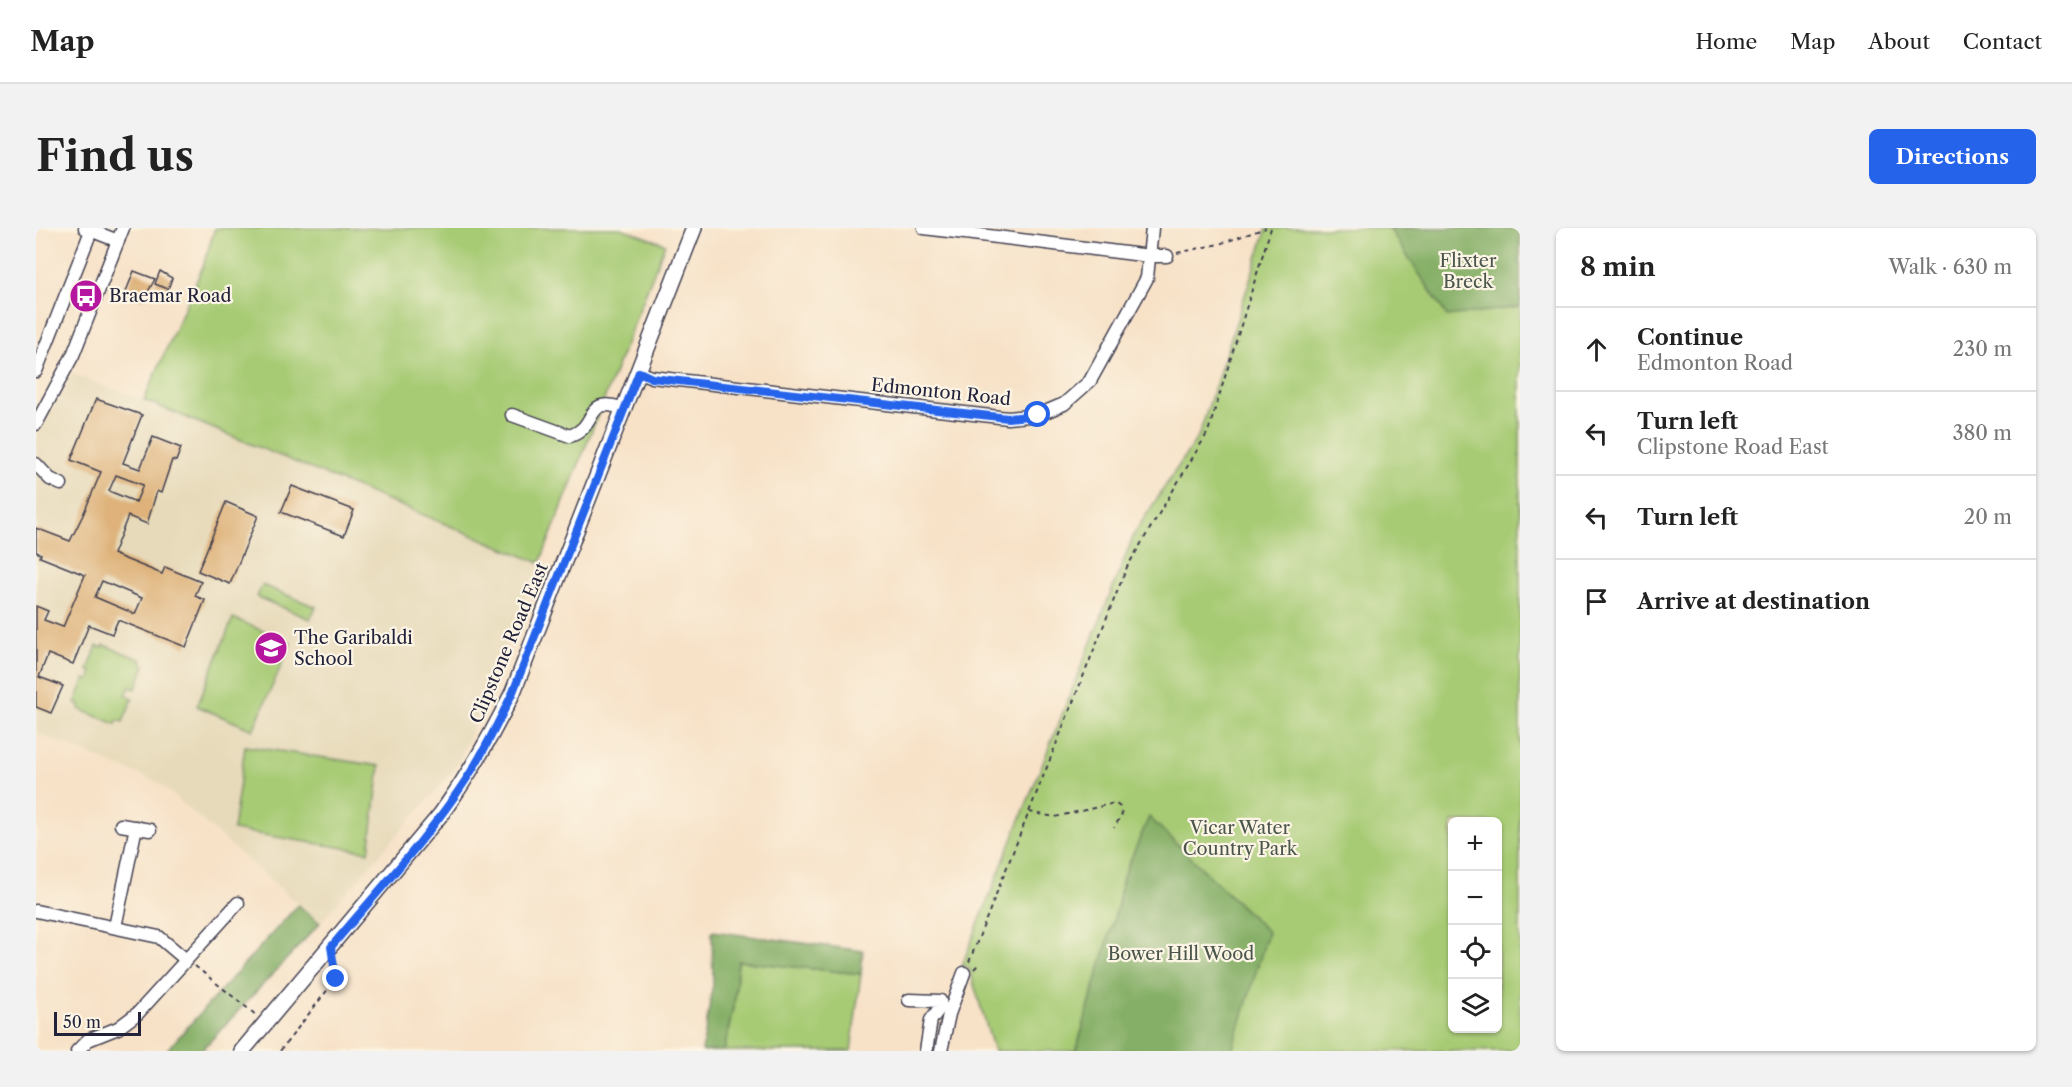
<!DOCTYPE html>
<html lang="en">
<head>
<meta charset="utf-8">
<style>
	:root { --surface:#fff; --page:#f2f2f2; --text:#222; --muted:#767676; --line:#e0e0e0; --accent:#2563eb }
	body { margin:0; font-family:"Libre Caslon Text",serif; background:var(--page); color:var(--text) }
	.controls { position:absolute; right:18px; bottom:18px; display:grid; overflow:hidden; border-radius:9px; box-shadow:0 2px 4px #0004 }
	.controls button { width:54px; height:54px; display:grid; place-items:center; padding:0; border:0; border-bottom:2px solid var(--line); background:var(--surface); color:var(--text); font:30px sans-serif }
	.scale { position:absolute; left:18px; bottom:15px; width:87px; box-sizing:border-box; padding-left:6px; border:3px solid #22223b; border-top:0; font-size:16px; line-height:21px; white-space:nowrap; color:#22223b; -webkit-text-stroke:4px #fcf5e5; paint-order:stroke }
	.stop { position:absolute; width:18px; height:18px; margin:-14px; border:4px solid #2563eb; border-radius:50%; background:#fff }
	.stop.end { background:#2563eb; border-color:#fff; box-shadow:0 2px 6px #0008 }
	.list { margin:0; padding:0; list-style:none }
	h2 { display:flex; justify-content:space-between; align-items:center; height:78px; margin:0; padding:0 24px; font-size:26px }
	h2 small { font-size:20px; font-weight:400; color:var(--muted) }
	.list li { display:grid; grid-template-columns:39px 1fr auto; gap:18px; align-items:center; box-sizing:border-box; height:84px; padding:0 24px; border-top:2px solid var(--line) }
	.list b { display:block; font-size:22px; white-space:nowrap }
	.list p { margin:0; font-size:20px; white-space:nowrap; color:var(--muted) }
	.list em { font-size:20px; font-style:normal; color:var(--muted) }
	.icon { flex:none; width:33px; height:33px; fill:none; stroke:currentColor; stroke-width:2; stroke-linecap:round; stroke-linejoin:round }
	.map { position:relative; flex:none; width:1484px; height:823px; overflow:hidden; border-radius:9px }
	header { display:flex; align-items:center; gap:36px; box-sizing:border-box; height:84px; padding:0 30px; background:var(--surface); border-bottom:2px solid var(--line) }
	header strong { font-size:28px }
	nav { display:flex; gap:33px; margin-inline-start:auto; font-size:21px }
	.intro { display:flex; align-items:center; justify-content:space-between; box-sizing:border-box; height:144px; padding:0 36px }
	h1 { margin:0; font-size:42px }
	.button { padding:15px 27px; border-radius:9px; background:var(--accent); color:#fff; font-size:21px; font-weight:700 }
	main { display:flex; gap:36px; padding:0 36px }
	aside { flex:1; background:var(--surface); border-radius:9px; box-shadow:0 2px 4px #0004 }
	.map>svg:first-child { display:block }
	.built { fill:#e7daba }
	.green { fill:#a7cb75; stroke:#647658; stroke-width:1.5; fill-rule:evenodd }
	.forest { fill:#85af66; stroke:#546850; stroke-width:1.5 }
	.building { fill:#deb27a; fill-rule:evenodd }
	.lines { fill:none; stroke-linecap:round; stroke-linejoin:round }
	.minor-casing { stroke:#423f50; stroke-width:15 }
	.major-casing { stroke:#423f50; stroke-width:18 }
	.path { stroke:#423f50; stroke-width:2; stroke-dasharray:4.5 4.5; stroke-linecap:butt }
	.minor { stroke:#fff; stroke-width:12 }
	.major { stroke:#fff; stroke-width:15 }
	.route { stroke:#2563eb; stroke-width:8 }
	.labels { text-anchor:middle; stroke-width:4.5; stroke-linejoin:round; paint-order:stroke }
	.park-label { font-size:18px; fill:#4a554c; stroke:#fcf5e5 }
	.poi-label { font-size:18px; fill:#22223b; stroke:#fcf5e5; text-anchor:start }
	.street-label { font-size:18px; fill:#22223b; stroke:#fcf5e5 }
</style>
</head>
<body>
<header>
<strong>Map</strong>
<nav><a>Home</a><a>Map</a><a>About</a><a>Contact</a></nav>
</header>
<div class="intro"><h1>Find us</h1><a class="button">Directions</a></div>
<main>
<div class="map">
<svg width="1484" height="823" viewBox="0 0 1484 823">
	<rect width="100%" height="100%" fill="#fcf5e5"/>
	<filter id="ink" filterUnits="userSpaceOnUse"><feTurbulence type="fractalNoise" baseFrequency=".0167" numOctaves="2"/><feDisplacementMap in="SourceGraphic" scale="12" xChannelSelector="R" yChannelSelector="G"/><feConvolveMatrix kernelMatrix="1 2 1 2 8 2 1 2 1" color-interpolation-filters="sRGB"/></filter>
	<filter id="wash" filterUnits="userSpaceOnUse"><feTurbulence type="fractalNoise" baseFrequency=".008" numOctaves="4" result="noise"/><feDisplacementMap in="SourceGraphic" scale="24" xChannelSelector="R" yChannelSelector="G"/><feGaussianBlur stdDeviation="1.35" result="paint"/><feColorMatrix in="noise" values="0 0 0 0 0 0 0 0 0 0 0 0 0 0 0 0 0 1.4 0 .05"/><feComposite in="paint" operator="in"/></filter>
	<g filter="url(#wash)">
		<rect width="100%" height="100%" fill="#f7e2c8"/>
		<!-- built -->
		<path class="built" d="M 36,146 L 108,172 L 504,335 L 422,537 L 284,695 L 122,554 L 0,505 L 0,209 Z"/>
		<!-- green -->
		<g class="green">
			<path d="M 179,0 L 585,0 L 629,16 L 504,335 L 108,172 L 167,38 Z"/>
			<path d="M 1231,0 L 1484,0 L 1484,823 L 958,823 L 933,740 L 926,737 L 1099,304 L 1163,207 ZM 1416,594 L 1462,594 L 1462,800 L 1416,800 Z"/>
			<path d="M 226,357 L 280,379 L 274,391 L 221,369 Z"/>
			<path d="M 197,390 L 255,415 L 217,502 L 161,478 Z"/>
			<path d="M 68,417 L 106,432 L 105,435 L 109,437 L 100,461 L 94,459 L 90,467 L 97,470 L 87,494 L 82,492 L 80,496 L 43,481 L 44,477 L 39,475 L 49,451 L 53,453 L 56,444 L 52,442 L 61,418 L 66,420 Z"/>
			<path d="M 209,518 L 344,538 L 333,624 L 197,602 Z"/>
			<path d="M 702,733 L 825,746 L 815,823 L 688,823 L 699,770 Z"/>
		</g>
		<!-- forest -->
		<g class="forest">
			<path d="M 1353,0 L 1484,0 L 1484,79 L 1411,88 Z"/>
			<path d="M 1113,589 L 1232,704 L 1196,823 L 1040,823 L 1082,676 L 1087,649 Z"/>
			<path d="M 262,677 L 284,695 L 165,823 L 130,823 Z"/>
			<path d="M 676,703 L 827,723 L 825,746 L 702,733 L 699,770 L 688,823 L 666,823 L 677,756 Z"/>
		</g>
		<g id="blocks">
			<!-- building -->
			<g class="building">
				<path d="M 98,43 L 119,51 L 108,71 L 89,66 Z"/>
				<path d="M 124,43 L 136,50 L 132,61 L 119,56 Z"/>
				<path d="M 60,171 L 106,187 L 87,235 L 104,241 L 117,209 L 145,220 L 140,233 L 136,232 L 125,265 L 121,263 L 111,296 L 92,288 L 77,326 L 126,346 L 129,339 L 165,354 L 159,368 L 169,372 L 150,419 L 82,392 L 76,406 L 53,397 L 37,436 L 12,426 L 3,449 L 27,458 L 15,485 L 0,479 L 0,378 L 12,383 L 8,392 L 27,399 L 49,347 L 4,329 L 5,326 L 0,324 L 0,300 L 34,313 L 47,287 L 65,244 L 35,232 ZM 80,247 L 107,257 L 100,274 L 73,263 ZM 66,353 L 106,370 L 99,386 L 59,369 Z"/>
				<path d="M 256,258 L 318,282 L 308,308 L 245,284 Z"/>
				<path d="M 190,274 L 222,288 L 194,356 L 162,343 Z"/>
			</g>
		</g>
	</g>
	<g filter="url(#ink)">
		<use href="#blocks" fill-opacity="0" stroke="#423f50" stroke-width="1.5"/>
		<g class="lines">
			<!-- minor casing -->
			<g class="minor-casing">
				<g id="minor">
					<path d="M 49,0 L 82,13"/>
					<path d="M 888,0 L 1114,28 L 1131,28"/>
					<path d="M 0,143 L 55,3"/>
					<path d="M 603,144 L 616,149 L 972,190 L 1002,187 L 1028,176 L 1054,153 L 1111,50 L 1116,0"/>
					<path d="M 476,187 L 534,208 C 564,198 547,166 588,181"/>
					<path d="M 0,196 L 37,127 L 87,0"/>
					<path d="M 0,236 L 14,251 L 25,256"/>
					<path d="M 85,597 L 114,602"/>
					<path d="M 0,683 L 123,709 L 149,731"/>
					<path d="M 79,699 L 100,599"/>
					<path d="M 873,772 L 904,773 L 905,778 L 895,792 L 890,823"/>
					<path d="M 41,823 L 52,812 L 82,800 L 102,785 L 202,675"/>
					<path d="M 905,823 L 913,786 L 928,745"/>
				</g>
			</g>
			<!-- major casing -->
			<g class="major-casing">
				<path id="major" d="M 206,823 L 405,586 C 433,547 456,507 477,464 L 658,0"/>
			</g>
			<!-- path -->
			<g class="path">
				<path d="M 1141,25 L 1183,16 L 1230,0"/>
				<path d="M 993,584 L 1019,589 L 1079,575 L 1084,579 L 1086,586 L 1078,600"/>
				<path d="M 933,734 L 1091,339 L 1172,204 L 1235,0"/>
				<path d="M 159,738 L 220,787"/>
				<path d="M 938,741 L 942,737"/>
				<path d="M 244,823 L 300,751 L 297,734"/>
			</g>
			<!-- minor -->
			<use href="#minor" class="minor"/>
			<!-- major -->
			<use href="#major" class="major"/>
		</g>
	</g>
	<g class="lines" filter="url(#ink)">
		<!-- route -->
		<path class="route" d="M 300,751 L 295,719 C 341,664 392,610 431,550 C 449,523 463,493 477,464 L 603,144 L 616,150 L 972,190 L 1002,187"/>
	</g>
	<!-- icons -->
	<defs>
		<g id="bus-disc" transform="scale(1.725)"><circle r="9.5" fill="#b5179e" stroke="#fcf5e5"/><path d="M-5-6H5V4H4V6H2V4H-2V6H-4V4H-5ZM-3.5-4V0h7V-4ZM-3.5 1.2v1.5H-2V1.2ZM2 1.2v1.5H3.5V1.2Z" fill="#fff"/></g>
		<g id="school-disc" transform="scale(1.725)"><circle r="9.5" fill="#b5179e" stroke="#fcf5e5"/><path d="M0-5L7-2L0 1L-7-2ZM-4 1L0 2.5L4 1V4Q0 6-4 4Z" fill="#fff"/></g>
	</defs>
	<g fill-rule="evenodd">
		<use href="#bus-disc" x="50" y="68"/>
		<use href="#school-disc" x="235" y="420"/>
	</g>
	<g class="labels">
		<!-- park labels -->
		<g class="park-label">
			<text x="1432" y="39">Flixter<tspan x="1432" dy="21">Breck</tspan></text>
			<text x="1204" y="606">Vicar Water<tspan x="1204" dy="21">Country Park</tspan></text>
			<text x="1145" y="732">Bower Hill Wood</text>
		</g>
		<!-- poi labels -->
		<g class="poi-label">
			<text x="73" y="74">Braemar Road</text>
			<text x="258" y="416">The Garibaldi<tspan x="258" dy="21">School</tspan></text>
		</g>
		<!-- street labels -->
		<g class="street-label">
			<text transform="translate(905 164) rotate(6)" y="6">Edmonton Road</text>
			<text transform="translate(473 415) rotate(-67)" y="6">Clipstone Road East</text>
		</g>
	</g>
</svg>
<div class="controls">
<button>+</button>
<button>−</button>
<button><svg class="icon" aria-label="locate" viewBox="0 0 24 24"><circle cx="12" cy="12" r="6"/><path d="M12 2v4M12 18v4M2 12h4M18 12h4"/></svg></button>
<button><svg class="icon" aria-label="layers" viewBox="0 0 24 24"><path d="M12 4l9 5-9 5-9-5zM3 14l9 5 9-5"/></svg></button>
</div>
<div class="scale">50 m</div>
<div class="stop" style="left:1002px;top:187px"></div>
<div class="stop end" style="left:300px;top:751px"></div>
</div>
<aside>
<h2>8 min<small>Walk · 630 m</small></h2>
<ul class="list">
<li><svg class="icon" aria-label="ahead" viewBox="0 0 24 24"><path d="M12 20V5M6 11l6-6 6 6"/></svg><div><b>Continue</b><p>Edmonton Road</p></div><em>230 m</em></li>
<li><svg class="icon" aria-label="left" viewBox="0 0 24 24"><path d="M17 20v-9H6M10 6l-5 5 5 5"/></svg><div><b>Turn left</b><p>Clipstone Road East</p></div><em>380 m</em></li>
<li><svg class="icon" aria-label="left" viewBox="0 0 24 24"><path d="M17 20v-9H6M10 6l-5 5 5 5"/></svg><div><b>Turn left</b></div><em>20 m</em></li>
<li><svg class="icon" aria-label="arrive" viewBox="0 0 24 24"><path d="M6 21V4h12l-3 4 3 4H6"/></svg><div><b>Arrive at destination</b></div></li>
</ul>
</aside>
</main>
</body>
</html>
